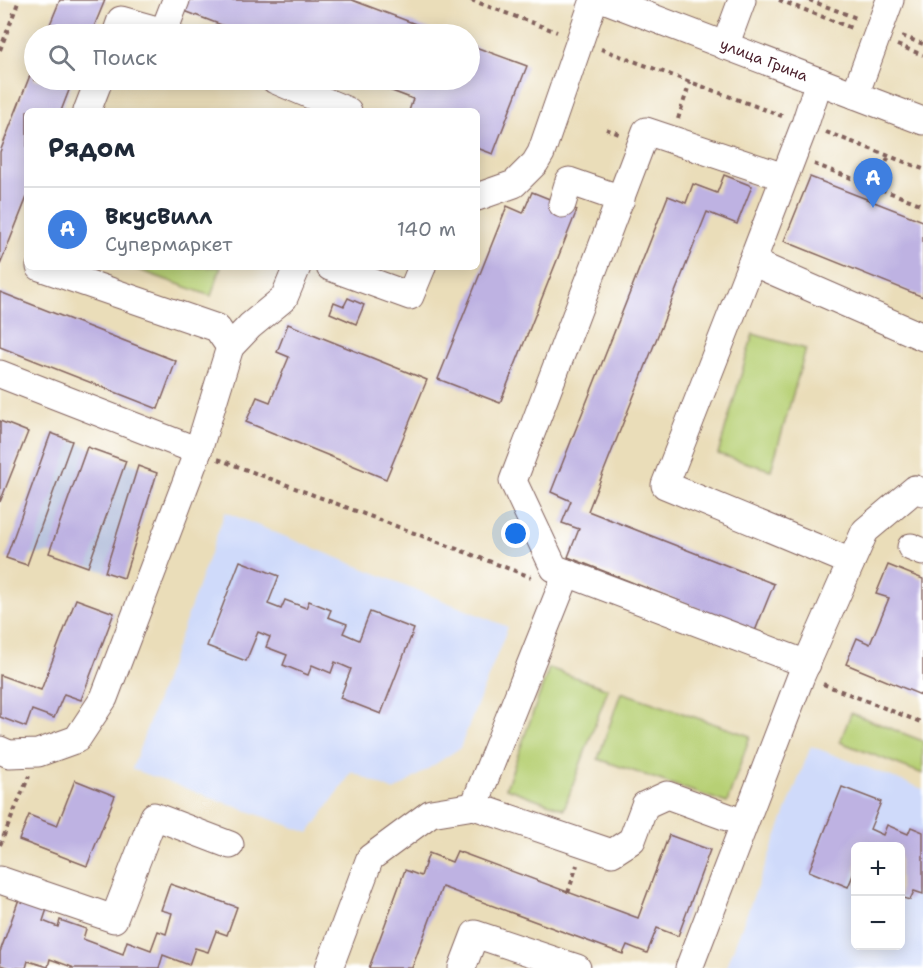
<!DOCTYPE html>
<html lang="ru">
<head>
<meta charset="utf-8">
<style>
	:root { --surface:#fff; --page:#f6f6f7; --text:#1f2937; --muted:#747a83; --line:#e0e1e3; --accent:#c8321e }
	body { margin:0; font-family:"Shantell Sans",sans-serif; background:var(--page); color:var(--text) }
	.controls { position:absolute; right:18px; bottom:18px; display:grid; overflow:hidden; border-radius:9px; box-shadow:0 3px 15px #0003 }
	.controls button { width:54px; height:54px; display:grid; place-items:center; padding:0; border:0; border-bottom:2px solid var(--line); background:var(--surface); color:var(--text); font:30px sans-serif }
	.you { position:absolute; left:516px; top:534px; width:21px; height:21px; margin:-15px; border:4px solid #fff; border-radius:50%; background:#1a73e8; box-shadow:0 0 0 9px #1a73e833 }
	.badge { display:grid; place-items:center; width:39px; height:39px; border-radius:50%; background:var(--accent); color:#fff; font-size:20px; font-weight:700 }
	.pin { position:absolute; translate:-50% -50px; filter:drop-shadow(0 2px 3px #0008) }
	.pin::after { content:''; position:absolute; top:32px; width:21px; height:18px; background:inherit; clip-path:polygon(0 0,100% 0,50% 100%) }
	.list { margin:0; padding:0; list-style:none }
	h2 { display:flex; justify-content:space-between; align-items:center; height:78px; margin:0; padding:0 24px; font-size:26px }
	h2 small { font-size:20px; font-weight:400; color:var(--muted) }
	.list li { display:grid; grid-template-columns:39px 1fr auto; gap:18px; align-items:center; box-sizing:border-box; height:84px; padding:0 24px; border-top:2px solid var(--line) }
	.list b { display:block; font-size:22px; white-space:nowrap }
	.list p { margin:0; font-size:20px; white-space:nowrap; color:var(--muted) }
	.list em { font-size:20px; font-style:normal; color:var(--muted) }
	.icon { flex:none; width:33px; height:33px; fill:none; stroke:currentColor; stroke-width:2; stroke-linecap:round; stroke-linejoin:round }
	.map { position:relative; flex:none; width:923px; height:968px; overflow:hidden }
	.search { position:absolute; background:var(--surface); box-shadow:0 3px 15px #0003; left:24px; top:24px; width:456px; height:66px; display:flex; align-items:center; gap:15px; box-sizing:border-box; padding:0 21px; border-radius:33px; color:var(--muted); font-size:22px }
	.panel { position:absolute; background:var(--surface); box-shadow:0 3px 15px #0003; left:24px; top:108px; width:456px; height:162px; border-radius:9px }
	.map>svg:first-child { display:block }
	.built { fill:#cfdafa; fill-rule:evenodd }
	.industrial { fill:#bac4de }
	.green { fill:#b7d075; stroke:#807850; stroke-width:1.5 }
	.building { fill:#beb2e2 }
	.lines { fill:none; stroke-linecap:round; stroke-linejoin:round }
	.minor-casing { stroke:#82625d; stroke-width:29 }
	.path { stroke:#82625d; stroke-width:4; stroke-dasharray:4.5 4.5; stroke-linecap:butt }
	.minor { stroke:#fff; stroke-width:27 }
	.labels { text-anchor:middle; stroke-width:4.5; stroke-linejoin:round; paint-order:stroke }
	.street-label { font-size:15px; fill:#4a1f2b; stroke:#fff }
</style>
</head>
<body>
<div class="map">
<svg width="923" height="968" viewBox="0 0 923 968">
	<rect width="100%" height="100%" fill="#fff"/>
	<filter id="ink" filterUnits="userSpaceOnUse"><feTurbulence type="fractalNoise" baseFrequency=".0167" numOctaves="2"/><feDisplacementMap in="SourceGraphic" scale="12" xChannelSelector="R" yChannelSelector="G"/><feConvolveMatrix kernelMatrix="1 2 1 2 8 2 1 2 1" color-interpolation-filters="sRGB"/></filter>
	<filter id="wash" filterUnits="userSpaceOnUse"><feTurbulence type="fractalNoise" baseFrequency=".008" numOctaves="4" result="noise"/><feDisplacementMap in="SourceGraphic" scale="24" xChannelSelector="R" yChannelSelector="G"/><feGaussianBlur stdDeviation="1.35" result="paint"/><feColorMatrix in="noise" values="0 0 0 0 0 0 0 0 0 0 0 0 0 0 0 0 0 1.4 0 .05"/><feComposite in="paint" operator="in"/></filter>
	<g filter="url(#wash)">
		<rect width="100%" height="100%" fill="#eaddb9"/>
		<!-- built -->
		<g class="built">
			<path d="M 225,512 L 508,627 L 460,748 L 394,791 L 352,772 L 309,833 L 132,769 Z"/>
			<path d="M 811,746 L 923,789 L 923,968 L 726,968 ZM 856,846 L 900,846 L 900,946 L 856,946 Z"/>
		</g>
		<!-- industrial -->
		<path class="industrial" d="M 51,433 L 157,473 L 124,578 L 49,553 L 31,555 L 27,565 L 6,558 Z"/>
		<!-- green -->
		<g class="green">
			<path d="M 131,267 L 221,267 L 211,296 Z"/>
			<path d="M 753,334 L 806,349 L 771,470 L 718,454 Z"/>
			<path d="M 549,668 L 608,689 L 564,809 L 506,788 Z"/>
			<path d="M 621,692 L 750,736 L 727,803 L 598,759 Z"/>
			<path d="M 851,713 L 923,741 L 923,774 L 840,742 Z"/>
		</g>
		<g id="blocks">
			<!-- building -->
			<g class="building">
				<path d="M 60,0 L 105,0 L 91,34 L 46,34 Z"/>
				<path d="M 186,0 L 352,0 L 442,34 L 245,34 L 182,10 Z"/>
				<path d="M 470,45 L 527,66 L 493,154 L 477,148 L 477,111 L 409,111 L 413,99 L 363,80 L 470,80 Z"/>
				<path d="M 34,65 L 34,80 L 73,80 L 61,111 L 27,111 L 27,197 L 0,265 L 0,152 Z"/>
				<path d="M 724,175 L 752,186 L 737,224 L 707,212 L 588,511 L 774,584 L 755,631 L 568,557 L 579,529 L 562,523 L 571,501 L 551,492 L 668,196 L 686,203 L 693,184 L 717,193 Z"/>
				<path d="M 810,177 L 923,221 L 923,297 L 784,241 Z"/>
				<path d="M 532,192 L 577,210 L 500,403 L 438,379 L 507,206 L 523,213 Z"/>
				<path d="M 0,292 L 176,361 L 158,409 L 0,347 Z"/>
				<path d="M 348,298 L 364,305 L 356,324 L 330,313 L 334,302 L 344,306 Z"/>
				<path d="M 288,324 L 427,380 L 386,479 L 246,422 L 257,397 L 270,402 L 289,357 L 277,352 Z"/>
				<path d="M 0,421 L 28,432 L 0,502 Z"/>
				<path d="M 51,433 L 72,441 L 27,565 L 6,558 Z"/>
				<path d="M 87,447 L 126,461 L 88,567 L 49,553 Z"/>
				<path d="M 138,466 L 157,473 L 124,578 L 105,572 Z"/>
				<path d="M 240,561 L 279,576 L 268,604 L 281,609 L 285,600 L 306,608 L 309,601 L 331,610 L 328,617 L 347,624 L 343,633 L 359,640 L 370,612 L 414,629 L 381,714 L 340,698 L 351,669 L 335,662 L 331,673 L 312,665 L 308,675 L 283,665 L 287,655 L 266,647 L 270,637 L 258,632 L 246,661 L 207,646 Z"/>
				<path d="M 888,565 L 923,579 L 923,696 L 846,664 L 857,638 L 870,644 L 889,598 L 876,594 Z"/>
				<path d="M 76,599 L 114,613 L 81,700 L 64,694 L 54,718 L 32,710 L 26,727 L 0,717 L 0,675 L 41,690 Z"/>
				<path d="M 75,780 L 115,796 L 87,866 L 19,840 L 29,815 L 57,826 Z"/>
				<path d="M 842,787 L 881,802 L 870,829 L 883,835 L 887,825 L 908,834 L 911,827 L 923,832 L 923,894 L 914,891 L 910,900 L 900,897 L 900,846 L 856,846 L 856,868 L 848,887 L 809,871 Z"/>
				<path d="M 669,835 L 710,850 L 678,936 L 657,928 L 647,953 L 627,945 L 623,954 L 442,887 L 412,968 L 369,968 L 405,870 L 421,876 L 429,853 L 452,862 L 457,851 L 638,918 Z"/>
				<path d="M 170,884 L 237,907 L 227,935 L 216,931 L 208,952 L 195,948 L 189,965 L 163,955 L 159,968 L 71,968 L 72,967 L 50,959 L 48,967 L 28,961 L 26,968 L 9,968 L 0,965 L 0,952 L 19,899 L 47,909 L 43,921 L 58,927 L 60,920 L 86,929 L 83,939 L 123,954 L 127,941 L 151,950 L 158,931 L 166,934 L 172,913 L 161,910 Z"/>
			</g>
		</g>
	</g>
	<g filter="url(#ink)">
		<use href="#blocks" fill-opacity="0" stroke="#82625d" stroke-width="1.5"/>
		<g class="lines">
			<!-- minor casing -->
			<g class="minor-casing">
				<g id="minor">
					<path d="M 606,0 L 923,121"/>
					<path d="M 164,31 L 176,0"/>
					<path d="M 116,34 L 121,20 L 171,34"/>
					<path d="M 725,46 L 742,0"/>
					<path d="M 275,80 L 348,111"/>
					<path d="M 819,81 L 805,124 L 752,262 L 923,337"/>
					<path d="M 855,95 L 890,0"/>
					<path d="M 87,111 L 99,80"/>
					<path d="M 784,177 L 646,131 L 513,481 L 554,568 L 807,664"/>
					<path d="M 477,197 L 514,184 L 535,163 L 541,153 L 594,0"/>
					<path d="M 562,204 L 569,181 L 621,199"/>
					<path d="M 752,262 L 665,485 L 851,562"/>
					<path d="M 40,267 L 217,328 L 230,347 L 250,326 L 284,298 L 297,267"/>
					<path d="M 330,267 L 410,296 L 422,267"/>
					<path d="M 0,374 L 198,451 L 230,347"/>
					<path d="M 911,547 L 923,552"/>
					<path d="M 0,750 L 9,754 L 38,753 L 77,739 L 104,698 L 198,451"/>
					<path d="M 474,806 L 567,573"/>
					<path d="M 0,880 L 114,919 L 154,816 L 230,845"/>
					<path d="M 329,968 L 370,858 L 431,813 L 474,806 L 612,853 L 632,840 L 645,805 L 667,795 L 744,823"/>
					<path d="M 462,968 L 475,934 L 577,968"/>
					<path d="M 689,968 L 801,676 L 865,531 L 915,489 L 923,492"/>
				</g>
			</g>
			<!-- path -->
			<g class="path">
				<path d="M 471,0 L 557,32"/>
				<path d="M 779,0 L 854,29"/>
				<path d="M 809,0 L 859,19"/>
				<path d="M 902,36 L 923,44"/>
				<path d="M 897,45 L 923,55"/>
				<path d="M 601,49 L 782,116"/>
				<path d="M 0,50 L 19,0"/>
				<path d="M 678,119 L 690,82"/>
				<path d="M 606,129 L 619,134"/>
				<path d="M 826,132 L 923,169"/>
				<path d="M 814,164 L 923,205"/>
				<path d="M 876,187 L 889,156"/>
				<path d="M 218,459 L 531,577"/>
				<path d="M 823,684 L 923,723"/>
				<path d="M 0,845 L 29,776"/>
				<path d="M 568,893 L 577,865"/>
			</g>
			<!-- minor -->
			<use href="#minor" class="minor"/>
		</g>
	</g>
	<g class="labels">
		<!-- street labels -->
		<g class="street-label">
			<text transform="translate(764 60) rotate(21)" y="5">улица Грина</text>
		</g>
	</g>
</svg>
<div class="controls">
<button>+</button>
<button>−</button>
</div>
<div class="you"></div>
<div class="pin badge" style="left:873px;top:208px;background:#3f7fe0">A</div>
<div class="search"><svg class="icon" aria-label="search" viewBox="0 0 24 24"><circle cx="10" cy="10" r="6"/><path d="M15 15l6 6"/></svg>Поиск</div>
<section class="panel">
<h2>Рядом<small></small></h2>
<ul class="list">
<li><span class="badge" style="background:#3f7fe0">A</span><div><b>ВкусВилл</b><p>Супермаркет</p></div><em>140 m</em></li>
</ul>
</section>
</div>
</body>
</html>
